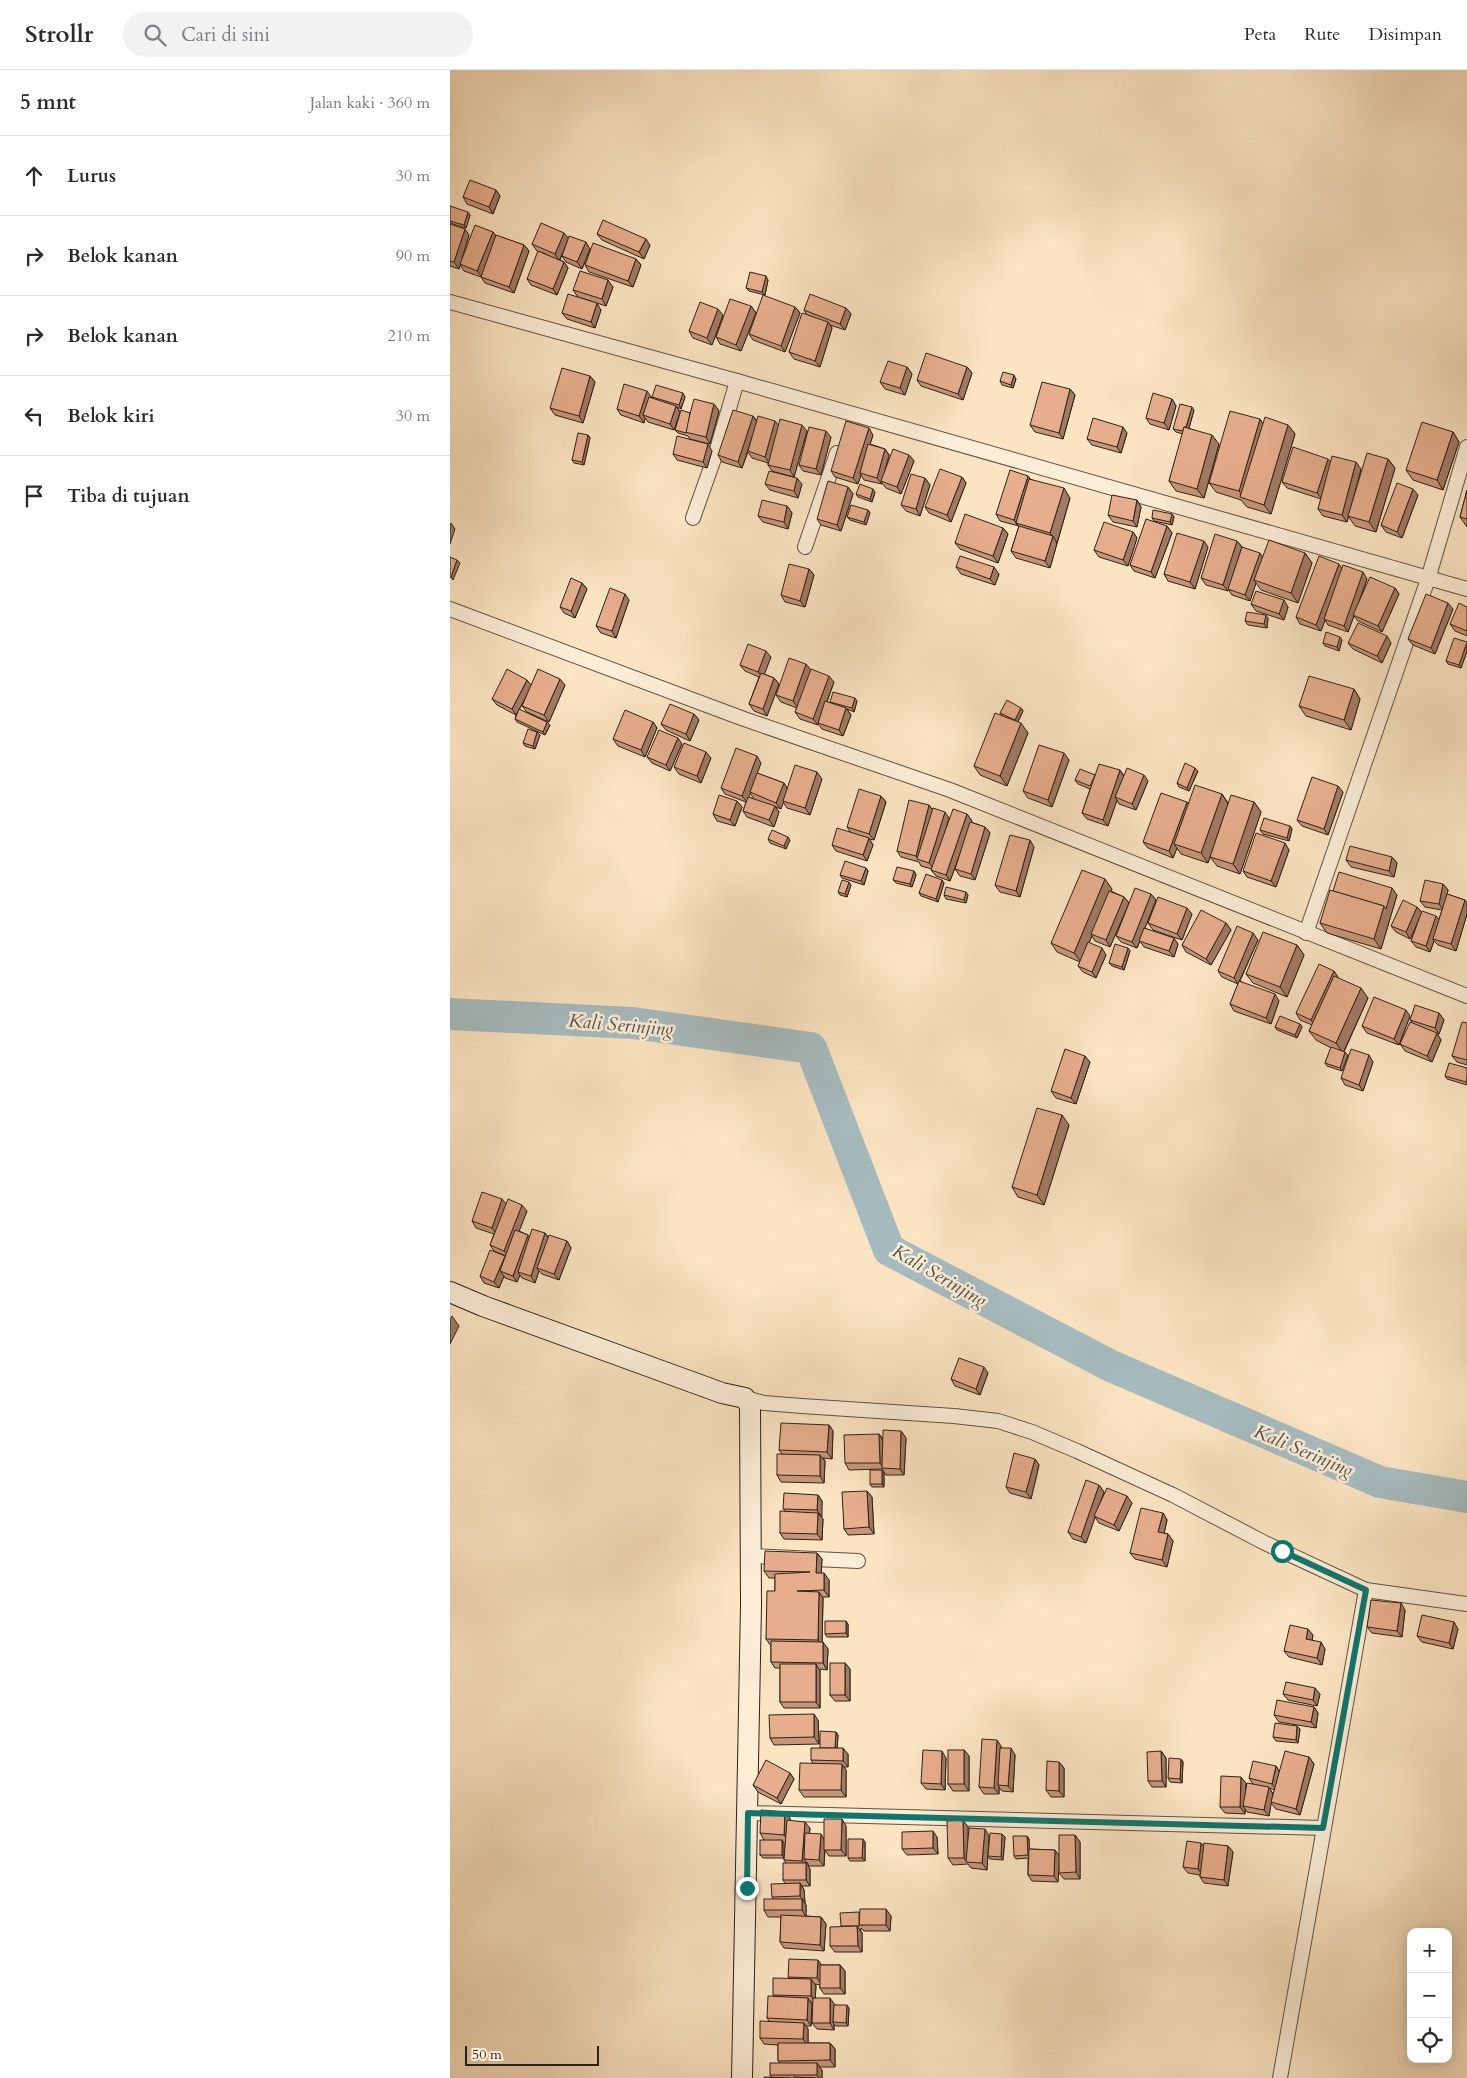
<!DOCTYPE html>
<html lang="id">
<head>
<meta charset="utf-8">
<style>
	:root { --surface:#fff; --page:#f2f2f3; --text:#2b2b33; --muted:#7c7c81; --line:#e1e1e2 }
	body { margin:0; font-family:Cardo,serif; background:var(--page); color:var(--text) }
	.controls { position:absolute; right:15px; bottom:15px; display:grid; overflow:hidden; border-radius:10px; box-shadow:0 2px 12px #0003 }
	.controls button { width:45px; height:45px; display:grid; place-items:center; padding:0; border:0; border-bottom:1px solid var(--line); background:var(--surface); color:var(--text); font:25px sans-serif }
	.scale { position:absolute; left:15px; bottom:12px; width:134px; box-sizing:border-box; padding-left:5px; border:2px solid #2d2217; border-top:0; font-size:14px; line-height:18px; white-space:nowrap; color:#2d2217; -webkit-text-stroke:4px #fcedd7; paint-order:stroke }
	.stop { position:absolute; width:15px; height:15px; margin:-11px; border:4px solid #0f766e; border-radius:50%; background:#fff }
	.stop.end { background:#0f766e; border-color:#fff; box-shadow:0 1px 5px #0008 }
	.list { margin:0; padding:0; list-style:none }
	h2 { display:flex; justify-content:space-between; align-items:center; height:65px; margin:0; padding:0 20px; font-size:21px }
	h2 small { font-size:16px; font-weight:400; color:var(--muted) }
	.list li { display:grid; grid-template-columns:32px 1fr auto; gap:15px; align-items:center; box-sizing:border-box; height:80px; padding:0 20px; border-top:1px solid var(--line) }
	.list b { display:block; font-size:19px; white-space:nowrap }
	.list em { font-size:16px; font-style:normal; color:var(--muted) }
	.icon { flex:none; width:28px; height:28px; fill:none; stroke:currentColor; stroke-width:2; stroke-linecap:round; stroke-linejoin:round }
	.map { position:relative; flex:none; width:1017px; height:2008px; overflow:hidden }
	header { display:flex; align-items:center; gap:30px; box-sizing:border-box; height:70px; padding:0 25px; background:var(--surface); border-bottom:1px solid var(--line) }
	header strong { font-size:24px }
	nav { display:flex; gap:28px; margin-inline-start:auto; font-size:18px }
	.search { width:350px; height:45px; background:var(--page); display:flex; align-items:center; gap:12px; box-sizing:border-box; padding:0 18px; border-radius:28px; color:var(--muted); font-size:19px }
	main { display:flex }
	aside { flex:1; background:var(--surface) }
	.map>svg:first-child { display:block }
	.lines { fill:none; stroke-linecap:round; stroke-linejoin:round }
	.river { stroke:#a6bbbf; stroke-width:32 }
	.street-casing { stroke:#605242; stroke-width:16 }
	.secondary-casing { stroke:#2d2217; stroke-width:22 }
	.street { stroke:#fcedd7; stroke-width:14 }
	.secondary { stroke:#fcedd7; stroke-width:20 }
	.wall { fill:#c79679; stroke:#2d2217; fill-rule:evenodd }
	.shaded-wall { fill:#a27a63; stroke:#2d2217 }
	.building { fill:#e7ae8d; stroke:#2d2217 }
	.route { stroke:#0f766e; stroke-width:6 }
	.labels { text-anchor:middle; stroke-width:5; stroke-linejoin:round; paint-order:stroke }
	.water-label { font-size:19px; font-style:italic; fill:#515049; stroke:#fcedd7 }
</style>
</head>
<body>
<header>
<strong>Strollr</strong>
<div class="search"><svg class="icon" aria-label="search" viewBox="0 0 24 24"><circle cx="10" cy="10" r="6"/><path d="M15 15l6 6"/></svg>Cari di sini</div>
<nav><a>Peta</a><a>Rute</a><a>Disimpan</a></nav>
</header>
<main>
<aside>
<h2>5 mnt<small>Jalan kaki · 360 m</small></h2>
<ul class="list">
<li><svg class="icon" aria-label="ahead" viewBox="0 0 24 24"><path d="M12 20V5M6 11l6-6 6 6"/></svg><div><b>Lurus</b></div><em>30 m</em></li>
<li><svg class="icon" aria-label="right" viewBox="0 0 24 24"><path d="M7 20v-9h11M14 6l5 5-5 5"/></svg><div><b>Belok kanan</b></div><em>90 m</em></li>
<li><svg class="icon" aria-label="right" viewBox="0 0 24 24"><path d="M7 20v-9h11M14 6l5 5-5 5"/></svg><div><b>Belok kanan</b></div><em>210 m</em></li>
<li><svg class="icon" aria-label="left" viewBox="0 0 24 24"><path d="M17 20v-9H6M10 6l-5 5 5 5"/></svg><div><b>Belok kiri</b></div><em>30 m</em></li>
<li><svg class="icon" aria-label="arrive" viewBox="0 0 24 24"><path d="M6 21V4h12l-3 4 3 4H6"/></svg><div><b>Tiba di tujuan</b></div></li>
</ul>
</aside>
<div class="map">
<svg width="1017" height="2008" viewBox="0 0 1017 2008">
	<rect width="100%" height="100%" fill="#fbe4c2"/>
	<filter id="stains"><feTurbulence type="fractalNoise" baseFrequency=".004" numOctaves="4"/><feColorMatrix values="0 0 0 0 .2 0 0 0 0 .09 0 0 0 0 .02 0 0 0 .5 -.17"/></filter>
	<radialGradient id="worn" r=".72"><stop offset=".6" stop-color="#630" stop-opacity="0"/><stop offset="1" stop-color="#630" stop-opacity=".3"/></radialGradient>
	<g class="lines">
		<!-- river -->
		<path class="river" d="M 0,944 L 183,953 L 361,978 L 439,1180 L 661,1296 L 930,1412 L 1017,1427"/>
		<!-- street casing -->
		<g class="street-casing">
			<g id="street">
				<path d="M 0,232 L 287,311 L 1017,519"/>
				<path d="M 243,448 L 266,383 L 287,311"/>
				<path d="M 355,477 L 387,383"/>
				<path d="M 0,539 L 294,649 L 500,720 L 1017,926"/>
				<path d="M 856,863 L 978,509 L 1017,377"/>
				<path d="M 295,1328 L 314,1333 L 352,1336 L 504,1346 L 548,1351 L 582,1362 L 627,1381 L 723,1425 L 815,1473 L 916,1520 L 1017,1534"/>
				<path d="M 302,1486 L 408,1491"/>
				<path d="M 298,1743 L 873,1758"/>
				<path d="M 830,2008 L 916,1520"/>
			</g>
		</g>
		<!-- secondary casing -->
		<g class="secondary-casing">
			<path id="secondary" d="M 0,1222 L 33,1236 L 272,1323 L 295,1328 L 300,1336 L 301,1535 L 292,2008"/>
		</g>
		<!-- street -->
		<use href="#street" class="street"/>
		<!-- secondary -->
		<use href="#secondary" class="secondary"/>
	</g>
	<!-- wall -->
	<g class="wall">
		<path d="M 46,120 L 50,126 L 43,144 L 17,134 L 13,127 Z"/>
		<path d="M 0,136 L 20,145 L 16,158 L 0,153 Z"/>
		<path d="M 0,154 L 19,165 L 11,191 L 43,162 L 45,165 L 74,175 L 79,181 L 64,223 L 35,213 L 31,207 L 14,201 L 10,195 L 9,199 L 0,196 Z"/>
		<path d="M 147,164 L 200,175 L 194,189 L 152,170 Z"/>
		<path d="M 118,169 L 140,179 L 132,199 L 116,192 L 112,186 L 114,180 L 110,190 L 114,192 L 118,198 L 107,225 L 81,215 L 77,209 L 96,184 L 87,181 L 82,174 Z"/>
		<path d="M 186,189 L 191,195 L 183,217 L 139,202 L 135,195 Z"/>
		<path d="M 318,210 L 315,225 L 299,221 L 296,218 Z"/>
		<path d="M 163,217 L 156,236 L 128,227 L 123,220 Z"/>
		<path d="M 301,236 L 306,243 L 291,281 L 270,274 L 266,267 Z"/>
		<path d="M 345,237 L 350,243 L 335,282 L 303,270 L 299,264 Z"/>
		<path d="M 396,238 L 401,244 L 395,260 L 380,255 L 382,258 L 370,297 L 344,289 L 339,282 L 357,245 L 354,240 Z"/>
		<path d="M 151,240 L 145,258 L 117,249 L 112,243 Z"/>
		<path d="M 273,245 L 262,275 L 243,268 L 239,261 Z"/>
		<path d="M 457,297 L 462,304 L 455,325 L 435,319 L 430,312 Z"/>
		<path d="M 517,297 L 522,303 L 513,330 L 471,316 L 467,310 Z"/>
		<path d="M 140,306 L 145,312 L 133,353 L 105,345 L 100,338 Z"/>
		<path d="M 566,309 L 563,318 L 552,315 L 550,311 Z"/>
		<path d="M 620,319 L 625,325 L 613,369 L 585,362 L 580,355 Z"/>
		<path d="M 202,327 L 235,327 L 231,339 L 227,337 L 230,342 L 240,343 L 264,334 L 269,341 L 260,374 L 240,369 L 238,366 L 228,363 L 225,360 L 229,346 L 224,360 L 198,352 L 195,348 L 194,353 L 171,345 L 167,339 L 202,328 L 203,329 Z"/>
		<path d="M 722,329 L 726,336 L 719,360 L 700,354 L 696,348 Z"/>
		<path d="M 744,340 L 739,358 L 769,374 L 754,428 L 726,421 L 719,411 L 733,364 L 726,362 L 723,359 Z"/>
		<path d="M 303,346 L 307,351 L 329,355 L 357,361 L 344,407 L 322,401 L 318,395 L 318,393 L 302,388 L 298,382 L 292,398 L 272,392 L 268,385 Z"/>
		<path d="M 810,349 L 813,354 L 838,355 L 845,364 L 821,444 L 797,437 L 791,430 L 766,422 L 759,413 Z"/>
		<path d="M 1003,362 L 1009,372 L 993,420 L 963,410 L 956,400 Z"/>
		<path d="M 677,363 L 671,383 L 642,375 L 637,369 Z"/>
		<path d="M 138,365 L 140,368 L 134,395 L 124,393 L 122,390 Z"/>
		<path d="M 423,365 L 420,374 L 435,379 L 439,385 L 436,399 L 459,385 L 464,391 L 451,424 L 436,418 L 432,413 L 432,414 L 414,410 L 411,405 L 408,414 L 385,407 L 381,401 Z"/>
		<path d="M 381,367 L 371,405 L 353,401 L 349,395 Z"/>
		<path d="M 262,381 L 257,398 L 227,390 L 223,384 Z"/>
		<path d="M 938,389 L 945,398 L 926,462 L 905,456 L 898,446 Z"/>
		<path d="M 911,399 L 897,452 L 873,446 L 868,439 L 871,429 L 837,418 L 832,412 Z"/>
		<path d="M 578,406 L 580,409 L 620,428 L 600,498 L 566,488 L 561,481 L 569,456 L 550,451 L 546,444 Z"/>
		<path d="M 512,407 L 516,413 L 501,452 L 479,443 L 475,437 Z"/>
		<path d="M 475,408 L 480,415 L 470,446 L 456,441 L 451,435 Z"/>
		<path d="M 315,414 L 352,414 L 348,428 L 320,420 Z"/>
		<path d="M 398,417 L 403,424 L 391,461 L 371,455 L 367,449 Z"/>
		<path d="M 1017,420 L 1017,457 L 1010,447 Z"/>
		<path d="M 425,422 L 422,432 L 408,427 L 406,424 Z"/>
		<path d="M 968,425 L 952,468 L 936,462 L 931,455 Z"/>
		<path d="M 687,430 L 691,437 L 687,457 L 663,452 L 658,445 Z"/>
		<path d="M 337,436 L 342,443 L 338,459 L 313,452 L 308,446 Z"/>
		<path d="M 418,440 L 420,443 L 416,455 L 400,450 L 397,447 Z"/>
		<path d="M 722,444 L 724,447 L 722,455 L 704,451 L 702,448 Z"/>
		<path d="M 717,456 L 722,463 L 705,508 L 684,501 L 680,495 Z"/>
		<path d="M 553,458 L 558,464 L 548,493 L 510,479 L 505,473 Z"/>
		<path d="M 683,462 L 687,468 L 678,496 L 649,487 L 644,480 Z"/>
		<path d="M 787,471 L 792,477 L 812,487 L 855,483 L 862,493 L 848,533 L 811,520 L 806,513 L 800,531 L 782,525 L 778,519 L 778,521 L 756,515 L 751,508 Z"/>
		<path d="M 758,477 L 745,519 L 718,511 L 714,504 Z"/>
		<path d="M 506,497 L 549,504 L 545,515 L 511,504 Z"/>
		<path d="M 892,498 L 917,509 L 909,533 L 945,518 L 949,524 L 932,562 L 908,551 L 904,546 L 898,562 L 878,555 L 875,550 L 871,561 L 850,554 L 846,547 Z"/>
		<path d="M 359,499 L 364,505 L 355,537 L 335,532 L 331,525 Z"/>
		<path d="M 132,513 L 137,519 L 125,548 L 114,543 L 110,537 Z"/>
		<path d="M 179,530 L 166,568 L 151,563 L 146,556 Z"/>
		<path d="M 801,534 L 838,537 L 834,550 L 806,541 Z"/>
		<path d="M 1017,537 L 1017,566 L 1005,561 L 1000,554 Z"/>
		<path d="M 1003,539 L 985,584 L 963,575 L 958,569 Z"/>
		<path d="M 818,548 L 817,558 L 798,555 L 795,551 Z"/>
		<path d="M 892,570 L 889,581 L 875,576 L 873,573 Z"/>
		<path d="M 898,573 L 941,573 L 932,593 L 903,579 Z"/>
		<path d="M 1017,573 L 1017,581 L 1011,598 L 998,594 L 996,591 Z"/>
		<path d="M 321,587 L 314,604 L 324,608 L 329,614 L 317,646 L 304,641 L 299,634 L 309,607 L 295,601 L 290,595 Z"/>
		<path d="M 356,594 L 360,600 L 384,612 L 377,632 L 381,633 L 380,632 L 407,631 L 404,642 L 397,639 L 401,645 L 393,666 L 372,659 L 368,654 L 368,655 L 350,649 L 345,642 L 347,638 L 331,632 L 326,625 Z"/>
		<path d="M 81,615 L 115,615 L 99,652 L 77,642 L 72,636 L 77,625 L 69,640 L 97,652 L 100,655 L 95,665 L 67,652 L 65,649 L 66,645 L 47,635 L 42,629 Z"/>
		<path d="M 904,619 L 910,629 L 901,660 L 856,646 L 849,636 Z"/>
		<path d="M 571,638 L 573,641 L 568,652 L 578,663 L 557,716 L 530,705 L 524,696 L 552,646 L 550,643 Z"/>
		<path d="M 244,644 L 249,650 L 240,671 L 216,660 L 211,654 Z"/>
		<path d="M 203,652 L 207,658 L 195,687 L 168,676 L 163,669 Z"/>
		<path d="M 87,662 L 90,665 L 85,679 L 75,676 L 73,673 Z"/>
		<path d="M 232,674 L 220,701 L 202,693 L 197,687 Z"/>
		<path d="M 261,688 L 251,713 L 229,704 L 224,697 Z"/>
		<path d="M 619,690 L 602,737 L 578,728 L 573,721 Z"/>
		<path d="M 311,693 L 307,703 L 334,713 L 337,718 L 372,709 L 360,745 L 337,738 L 333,732 L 331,739 L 326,737 L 329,742 L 324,757 L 297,747 L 293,741 L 296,732 L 275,724 L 271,718 ZM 300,723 L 304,729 L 298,727 Z"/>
		<path d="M 670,700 L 674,706 L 698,711 L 686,740 L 669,734 L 667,730 L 658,756 L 637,749 L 632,743 L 640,719 L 628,714 L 625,710 L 645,705 Z"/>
		<path d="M 748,701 L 739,721 L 729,717 L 727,713 Z"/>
		<path d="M 893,722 L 878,765 L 852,756 L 847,750 Z"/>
		<path d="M 772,724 L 778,733 L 804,732 L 811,742 L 790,804 L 767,796 L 760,787 L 763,778 L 758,793 L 731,784 L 727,778 L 723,788 L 698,778 L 693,772 L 738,734 Z"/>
		<path d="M 431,726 L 436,732 L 424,770 L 419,769 L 423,775 L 417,791 L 386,781 L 382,775 L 401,763 L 397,757 Z"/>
		<path d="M 287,731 L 292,737 L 285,756 L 267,751 L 263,744 Z"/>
		<path d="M 479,735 L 482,739 L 499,748 L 517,744 L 522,751 L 521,752 L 535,757 L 540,763 L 525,810 L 510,806 L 505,799 L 511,782 L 500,811 L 486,806 L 481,800 L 482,799 L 471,796 L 469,792 L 451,787 L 447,781 Z"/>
		<path d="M 840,756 L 842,759 L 839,771 L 813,764 L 810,760 Z"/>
		<path d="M 318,769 L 340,770 L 336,779 L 320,773 Z"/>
		<path d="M 584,777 L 570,827 L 550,822 L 545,815 Z"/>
		<path d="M 839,780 L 826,817 L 797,807 L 793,801 Z"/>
		<path d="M 942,787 L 947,793 L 944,807 L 901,797 L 896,790 Z"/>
		<path d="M 416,798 L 418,801 L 414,815 L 392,808 L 390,805 Z"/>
		<path d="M 464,801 L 466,805 L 462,817 L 446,813 L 443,810 Z"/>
		<path d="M 492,810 L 494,813 L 488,832 L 471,826 L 469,823 Z"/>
		<path d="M 993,814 L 998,820 L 997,824 L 1015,830 L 1017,833 L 1017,844 L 1006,881 L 988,875 L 984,871 L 980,882 L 966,877 L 961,871 L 969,850 L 960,869 L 946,862 L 941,856 L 967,837 L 971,842 L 989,849 L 992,840 L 975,837 L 970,831 Z"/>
		<path d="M 401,815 L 397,827 L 390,825 L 388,822 Z"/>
		<path d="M 662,819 L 661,821 L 674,827 L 679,833 L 660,877 L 645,871 L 642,866 L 639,873 L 656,885 L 646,908 L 633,902 L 628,896 L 630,892 L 607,882 L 601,873 Z"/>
		<path d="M 883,821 L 947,825 L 931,879 L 877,863 L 870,853 Z"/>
		<path d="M 701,824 L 706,830 L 695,858 L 728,874 L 724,887 L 694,877 L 690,871 L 687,878 L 671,872 L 666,866 Z"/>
		<path d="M 494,825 L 518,825 L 516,833 L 496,829 Z"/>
		<path d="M 742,844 L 732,870 L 703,860 L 698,853 Z"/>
		<path d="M 776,853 L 781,860 L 761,895 L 736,882 L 732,875 Z"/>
		<path d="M 808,870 L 790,911 L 829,931 L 821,954 L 784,941 L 780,934 L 788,914 L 772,907 L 768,901 Z"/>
		<path d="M 847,875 L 854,885 L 837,927 L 803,913 L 796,904 Z"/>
		<path d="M 678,878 L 680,881 L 674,900 L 662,896 L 659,893 Z"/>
		<path d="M 884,901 L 888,908 L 918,928 L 894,982 L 898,985 L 892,1001 L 877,996 L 875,993 L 881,978 L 866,970 L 859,961 L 862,955 L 850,950 L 846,943 Z"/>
		<path d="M 989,943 L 994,950 L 989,964 L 987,964 L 991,970 L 982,992 L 955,981 L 950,974 L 962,952 L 960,950 Z"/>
		<path d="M 960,946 L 949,975 L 917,963 L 912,956 Z"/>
		<path d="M 1017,953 L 1017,995 L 1007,992 L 1002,986 Z"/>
		<path d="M 850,954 L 852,957 L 847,968 L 827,960 L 825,957 Z"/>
		<path d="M 640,992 L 626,1034 L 606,1028 L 601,1021 Z"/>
		<path d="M 923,992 L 913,1021 L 895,1015 L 891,1008 Z"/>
		<path d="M 1017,998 L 1017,1015 L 997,1009 L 995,1006 Z"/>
		<path d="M 619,1055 L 594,1135 L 568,1127 L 562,1117 Z"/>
		<path d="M 56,1134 L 77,1141 L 69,1161 L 78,1165 L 79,1167 L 95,1163 L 98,1167 L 117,1171 L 121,1178 L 109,1210 L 92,1204 L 89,1201 L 85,1213 L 72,1208 L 70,1205 L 67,1212 L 55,1208 L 54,1206 L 49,1218 L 34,1213 L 30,1206 L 55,1187 L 56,1186 L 44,1181 L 40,1175 L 44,1164 L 26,1158 L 22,1151 Z"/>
		<path d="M 538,1303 L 530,1325 L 505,1316 L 501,1309 Z"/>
		<path d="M 379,1355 L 383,1361 L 382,1389 L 373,1388 L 375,1391 L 374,1413 L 331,1412 L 327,1405 L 332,1384 L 329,1380 Z"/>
		<path d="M 451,1361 L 456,1368 L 454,1405 L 436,1405 L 432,1399 L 399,1400 L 395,1393 L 429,1364 L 433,1369 Z"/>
		<path d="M 585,1389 L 589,1395 L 581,1429 L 560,1423 L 556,1417 Z"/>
		<path d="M 434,1403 L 434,1417 L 422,1417 L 420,1414 Z"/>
		<path d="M 649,1415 L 654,1422 L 648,1438 L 682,1433 L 669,1461 L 649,1453 L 645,1447 L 636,1473 L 623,1469 L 618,1462 Z"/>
		<path d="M 417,1421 L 422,1427 L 424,1464 L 398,1465 L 394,1459 Z"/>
		<path d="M 368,1425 L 372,1431 L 371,1447 L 373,1449 L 372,1470 L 334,1469 L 330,1463 L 335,1441 L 333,1439 Z"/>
		<path d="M 713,1443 L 717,1450 L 714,1463 L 718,1464 L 723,1471 L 717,1497 L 685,1489 L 680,1483 Z"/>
		<path d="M 367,1483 L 372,1489 L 371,1503 L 379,1510 L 379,1527 L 372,1527 L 373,1528 L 372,1572 L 378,1579 L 377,1600 L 370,1599 L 370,1638 L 334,1638 L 330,1632 L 330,1598 L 325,1598 L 321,1592 L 321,1576 L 316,1569 L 325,1521 L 325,1508 L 319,1508 L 314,1501 Z"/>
		<path d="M 955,1540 L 952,1567 L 922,1563 L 917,1557 Z"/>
		<path d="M 398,1554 L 398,1567 L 377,1567 L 375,1564 Z"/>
		<path d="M 1008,1559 L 1003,1579 L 972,1572 L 967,1566 Z"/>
		<path d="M 863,1565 L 862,1570 L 875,1579 L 872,1595 L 839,1587 L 834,1581 Z"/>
		<path d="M 395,1593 L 400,1599 L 400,1631 L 385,1631 L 380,1625 Z"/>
		<path d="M 833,1624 L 870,1624 L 867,1636 L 838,1630 Z"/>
		<path d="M 864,1637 L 868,1643 L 866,1658 L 829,1652 L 824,1645 Z"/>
		<path d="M 368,1650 L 369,1674 L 324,1675 L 320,1668 Z"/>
		<path d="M 850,1659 L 848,1673 L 826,1671 L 823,1667 Z"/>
		<path d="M 386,1662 L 388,1665 L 387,1678 L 398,1684 L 398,1697 L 394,1697 L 396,1700 L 396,1727 L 354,1727 L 349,1720 L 363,1693 L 361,1690 L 370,1678 Z"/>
		<path d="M 551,1676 L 551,1678 L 565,1685 L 563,1722 L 552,1721 L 549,1717 L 549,1724 L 534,1724 L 529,1717 Z"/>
		<path d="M 514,1680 L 519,1686 L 519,1721 L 503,1721 L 498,1714 Z"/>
		<path d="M 711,1681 L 716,1688 L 716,1717 L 702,1717 L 698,1711 Z"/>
		<path d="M 859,1687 L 864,1694 L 850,1745 L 826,1739 L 821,1733 L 819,1746 L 797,1742 L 795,1739 L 795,1744 L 775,1743 L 770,1737 L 796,1713 L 795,1722 L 803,1714 L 799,1708 L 826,1696 L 829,1701 ZM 819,1718 L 825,1720 L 823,1724 Z"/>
		<path d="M 496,1688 L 495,1720 L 476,1719 L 471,1713 Z"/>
		<path d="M 731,1689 L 733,1692 L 732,1713 L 720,1712 L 718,1708 Z"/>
		<path d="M 609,1692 L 614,1698 L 614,1727 L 601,1727 L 596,1720 Z"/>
		<path d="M 340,1703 L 344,1709 L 331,1734 L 308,1722 L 303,1715 Z"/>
		<path d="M 335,1742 L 340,1748 L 340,1751 L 360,1758 L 359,1763 L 374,1769 L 396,1756 L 396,1786 L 379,1786 L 375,1780 L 374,1796 L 359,1796 L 357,1792 L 356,1794 L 360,1799 L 360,1816 L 352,1816 L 354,1820 L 355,1833 L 356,1835 L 356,1846 L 371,1847 L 376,1854 L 374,1881 L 334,1878 L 330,1872 L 331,1847 L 318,1847 L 314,1840 L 323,1829 L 322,1827 L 336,1814 L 333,1810 L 336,1793 L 334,1790 L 334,1788 L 313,1788 L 310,1785 L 314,1770 L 310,1763 Z"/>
		<path d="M 518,1757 L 518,1769 L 539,1766 L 537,1800 L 521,1798 L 518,1794 L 503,1795 L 498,1788 Z"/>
		<path d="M 625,1765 L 630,1772 L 630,1809 L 614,1809 L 609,1803 L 609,1796 L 608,1812 L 582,1811 L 578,1805 L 578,1788 L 566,1789 L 564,1786 L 577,1766 L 579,1769 L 579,1779 L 605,1780 L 609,1786 Z"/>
		<path d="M 487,1767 L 488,1784 L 457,1785 L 452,1779 Z"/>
		<path d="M 555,1767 L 553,1790 L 540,1789 L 538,1786 Z"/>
		<path d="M 415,1772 L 415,1791 L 400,1791 L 398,1788 Z"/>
		<path d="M 751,1773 L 754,1776 L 778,1776 L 783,1782 L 778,1816 L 754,1813 L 750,1807 L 750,1805 L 738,1803 L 733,1797 Z"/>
		<path d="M 441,1846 L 440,1861 L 414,1861 L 411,1858 L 412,1859 L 410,1859 L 412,1863 L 412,1882 L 385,1882 L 380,1876 L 391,1856 Z"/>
		<path d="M 372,1895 L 390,1895 L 395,1901 L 395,1924 L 374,1924 L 370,1918 L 370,1915 L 365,1914 L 366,1916 L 365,1928 L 385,1935 L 399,1938 L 398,1956 L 386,1956 L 384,1954 L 384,1960 L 367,1959 L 362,1953 L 362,1932 L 360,1932 L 362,1934 L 361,1956 L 356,1956 L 358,1959 L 358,1973 L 380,1973 L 385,1979 L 385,1997 L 369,1997 L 372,2000 L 372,2008 L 314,2008 L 322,2007 L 320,2005 L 330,1993 L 328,1991 L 328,1975 L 314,1974 L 310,1968 L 319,1951 L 317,1948 L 324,1927 L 323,1925 L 339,1908 L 338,1907 Z"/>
	</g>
	<!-- shaded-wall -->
	<g class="shaded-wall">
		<path d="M 46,120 L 50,126 L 43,144 L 39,137 Z"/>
		<path d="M 18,142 L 20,145 L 16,158 L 14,155 Z"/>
		<path d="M 15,159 L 19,165 L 9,199 L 4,192 Z"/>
		<path d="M 43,162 L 47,168 L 32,207 L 27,201 Z"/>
		<path d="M 114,163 L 119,169 L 109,191 L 105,184 Z"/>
		<path d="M 196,169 L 200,175 L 194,189 L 189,182 Z"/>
		<path d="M 136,172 L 140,179 L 132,199 L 127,192 Z"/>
		<path d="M 74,175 L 79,181 L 64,223 L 59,217 Z"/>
		<path d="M 186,189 L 191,195 L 183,217 L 178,211 Z"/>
		<path d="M 114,192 L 118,198 L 107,225 L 103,219 Z"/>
		<path d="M 316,206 L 318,210 L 315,225 L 312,222 Z"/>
		<path d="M 158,210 L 163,217 L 156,236 L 152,229 Z"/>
		<path d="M 147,233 L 151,240 L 145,258 L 141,252 Z"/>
		<path d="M 301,236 L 306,243 L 291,281 L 286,275 Z"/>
		<path d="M 345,237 L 350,243 L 335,282 L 331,276 Z"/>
		<path d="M 396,238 L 401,244 L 395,260 L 390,254 Z"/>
		<path d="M 268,239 L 273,245 L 262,275 L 257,268 Z"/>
		<path d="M 378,252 L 382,258 L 370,297 L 365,291 Z"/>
		<path d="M 457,297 L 462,304 L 455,325 L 450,318 Z"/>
		<path d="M 517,297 L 522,303 L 513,330 L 508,324 Z"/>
		<path d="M 564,305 L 566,309 L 563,318 L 561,315 Z"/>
		<path d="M 140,306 L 145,312 L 133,353 L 129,346 Z"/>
		<path d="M 620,319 L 625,325 L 613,369 L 609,363 Z"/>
		<path d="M 197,321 L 202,328 L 193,345 L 195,348 L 194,353 L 189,346 Z"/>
		<path d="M 233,323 L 235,327 L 231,339 L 229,335 Z"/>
		<path d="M 722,329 L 726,336 L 719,360 L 714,353 Z"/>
		<path d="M 264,334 L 269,341 L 260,374 L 256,367 Z"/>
		<path d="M 226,336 L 230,342 L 224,360 L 220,354 Z"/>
		<path d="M 742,337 L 744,340 L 737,365 L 735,362 Z"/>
		<path d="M 303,346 L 307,352 L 292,398 L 288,392 Z"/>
		<path d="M 810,349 L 816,359 L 794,429 L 789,421 Z"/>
		<path d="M 325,351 L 330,357 L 319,393 L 315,387 Z"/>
		<path d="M 352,355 L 357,361 L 344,407 L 340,400 Z"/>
		<path d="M 838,355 L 845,364 L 821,444 L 814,435 Z"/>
		<path d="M 673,357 L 677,363 L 671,383 L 667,377 Z"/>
		<path d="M 419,358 L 423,365 L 411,404 L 410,403 L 411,405 L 408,414 L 403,408 Z"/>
		<path d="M 376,361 L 381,367 L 371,405 L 366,399 Z"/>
		<path d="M 1003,362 L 1009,372 L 993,420 L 987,410 Z"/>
		<path d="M 138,365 L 140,368 L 134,395 L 132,392 Z"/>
		<path d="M 762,365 L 769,374 L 754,428 L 747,419 Z"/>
		<path d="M 258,374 L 262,381 L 257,398 L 253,392 Z"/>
		<path d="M 435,379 L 439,385 L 432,412 L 431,411 L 432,413 L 432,414 L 427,408 Z"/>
		<path d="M 459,385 L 464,391 L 451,424 L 447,417 Z"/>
		<path d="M 878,389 L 883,395 L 872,429 L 867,423 Z"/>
		<path d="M 938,389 L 945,398 L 926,462 L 919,452 Z"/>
		<path d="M 906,392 L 911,399 L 897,452 L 892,445 Z"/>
		<path d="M 578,406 L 582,412 L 566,453 L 568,456 L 564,450 Z"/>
		<path d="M 512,407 L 516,413 L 501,452 L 497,445 Z"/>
		<path d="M 347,408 L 352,414 L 348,428 L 344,421 Z"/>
		<path d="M 475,408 L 480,415 L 470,446 L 466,439 Z"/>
		<path d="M 398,417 L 403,424 L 391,461 L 387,455 Z"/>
		<path d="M 614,418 L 620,428 L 607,473 L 600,463 Z"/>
		<path d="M 423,419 L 425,422 L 422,432 L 420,429 Z"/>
		<path d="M 963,419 L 968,425 L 952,468 L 947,462 Z"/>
		<path d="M 687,430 L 691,437 L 687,457 L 683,451 Z"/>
		<path d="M 337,436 L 342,443 L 338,459 L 334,452 Z"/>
		<path d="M 418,440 L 420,443 L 416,455 L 414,452 Z"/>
		<path d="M 722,444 L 724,447 L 722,455 L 720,452 Z"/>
		<path d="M 1,453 L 5,459 L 0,474 L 0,455 Z"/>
		<path d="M 717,456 L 722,463 L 705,508 L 701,502 Z"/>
		<path d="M 553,458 L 558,464 L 548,493 L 543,486 Z"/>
		<path d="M 683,462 L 687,468 L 678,496 L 673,490 Z"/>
		<path d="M 603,466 L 607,473 L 600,498 L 595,491 Z"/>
		<path d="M 754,471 L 758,477 L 745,519 L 740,512 Z"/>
		<path d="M 787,471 L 792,477 L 778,521 L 773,515 Z"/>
		<path d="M 810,483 L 814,489 L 804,510 L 806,513 L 800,531 L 795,525 Z"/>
		<path d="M 855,483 L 862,493 L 848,533 L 841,523 Z"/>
		<path d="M 7,490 L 10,493 L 3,510 L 1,507 Z"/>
		<path d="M 889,494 L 893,500 L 874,549 L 875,550 L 871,561 L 866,555 Z"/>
		<path d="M 544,497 L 549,504 L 545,515 L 540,509 Z"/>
		<path d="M 359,499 L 364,505 L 355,537 L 350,531 Z"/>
		<path d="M 913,502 L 917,509 L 898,562 L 894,556 Z"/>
		<path d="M 132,513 L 137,519 L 125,548 L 121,541 Z"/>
		<path d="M 945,518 L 949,524 L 932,562 L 928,556 Z"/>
		<path d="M 175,524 L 179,530 L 166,568 L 162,561 Z"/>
		<path d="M 834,530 L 838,537 L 834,550 L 829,544 Z"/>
		<path d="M 998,533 L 1003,539 L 985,584 L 981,578 Z"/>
		<path d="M 816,545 L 818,548 L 817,558 L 814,554 Z"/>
		<path d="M 937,566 L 941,573 L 932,593 L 927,586 Z"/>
		<path d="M 890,567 L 892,570 L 889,581 L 887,577 Z"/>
		<path d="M 1017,572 L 1017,581 L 1011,598 L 1009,595 Z"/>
		<path d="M 316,581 L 321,587 L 313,608 L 308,602 Z"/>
		<path d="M 356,594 L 361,600 L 348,638 L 343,631 Z"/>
		<path d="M 379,606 L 384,612 L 368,655 L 363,649 Z"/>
		<path d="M 324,608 L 329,614 L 317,646 L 313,639 Z"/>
		<path d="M 110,609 L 115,615 L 99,652 L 94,645 Z"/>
		<path d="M 77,610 L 82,616 L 66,645 L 62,639 Z"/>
		<path d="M 904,619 L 910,629 L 901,660 L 894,650 Z"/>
		<path d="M 405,628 L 407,631 L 404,642 L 402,638 Z"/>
		<path d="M 396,638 L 401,645 L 393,666 L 389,660 Z"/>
		<path d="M 571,638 L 573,641 L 567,653 L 565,650 Z"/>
		<path d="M 244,644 L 249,650 L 240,671 L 236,664 Z"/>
		<path d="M 97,652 L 100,655 L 95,665 L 93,662 Z"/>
		<path d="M 203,652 L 207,658 L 195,687 L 191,680 Z"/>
		<path d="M 571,653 L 578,663 L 557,716 L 550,706 Z"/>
		<path d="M 87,662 L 90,665 L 85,679 L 83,676 Z"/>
		<path d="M 228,668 L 232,674 L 220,701 L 216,695 Z"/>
		<path d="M 256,682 L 261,688 L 251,713 L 247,706 Z"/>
		<path d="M 614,683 L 619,690 L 602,737 L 598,730 Z"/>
		<path d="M 307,686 L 311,693 L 297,732 L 292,726 Z"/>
		<path d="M 745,698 L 748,701 L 739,721 L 737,718 Z"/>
		<path d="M 670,700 L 674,707 L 665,727 L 667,730 L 658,756 L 653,750 Z"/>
		<path d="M 367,702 L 372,709 L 360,745 L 355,738 Z"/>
		<path d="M 694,705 L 698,711 L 686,740 L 682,734 Z"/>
		<path d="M 334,713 L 338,720 L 331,739 L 326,733 Z"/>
		<path d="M 888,716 L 893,722 L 878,765 L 874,759 Z"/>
		<path d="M 772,724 L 778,734 L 758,793 L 751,783 Z"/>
		<path d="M 431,726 L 436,732 L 424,770 L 419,764 Z"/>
		<path d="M 287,731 L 292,737 L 285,756 L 280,750 Z"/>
		<path d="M 737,732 L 741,739 L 724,774 L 727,778 L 723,788 L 719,781 Z"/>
		<path d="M 804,732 L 811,742 L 790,804 L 783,794 Z"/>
		<path d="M 479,735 L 483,741 L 469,790 L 466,786 Z"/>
		<path d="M 325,736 L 329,742 L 324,757 L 319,750 Z"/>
		<path d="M 495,742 L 499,748 L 484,799 L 479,793 Z"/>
		<path d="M 517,744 L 522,751 L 500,811 L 496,805 Z"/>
		<path d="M 840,756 L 842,759 L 839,771 L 837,768 Z"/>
		<path d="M 535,757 L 540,763 L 525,810 L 521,804 Z"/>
		<path d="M 338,767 L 340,770 L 336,779 L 334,776 Z"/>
		<path d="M 419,768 L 423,775 L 417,791 L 413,785 Z"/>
		<path d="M 580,770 L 584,777 L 570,827 L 566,821 Z"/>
		<path d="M 835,773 L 839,780 L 826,817 L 821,811 Z"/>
		<path d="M 942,787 L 947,793 L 944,807 L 939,801 Z"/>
		<path d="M 416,798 L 418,801 L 414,815 L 411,811 Z"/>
		<path d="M 464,801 L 466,805 L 462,817 L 460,814 Z"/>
		<path d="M 655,809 L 662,819 L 642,865 L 641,864 L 642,866 L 631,892 L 624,883 Z"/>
		<path d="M 492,810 L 494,813 L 488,832 L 486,829 Z"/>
		<path d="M 399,812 L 401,815 L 397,827 L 395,824 Z"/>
		<path d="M 993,814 L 998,820 L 994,841 L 989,834 Z"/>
		<path d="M 942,818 L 947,825 L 931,879 L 924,869 L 934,836 Z"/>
		<path d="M 516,822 L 518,825 L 516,833 L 514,830 Z"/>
		<path d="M 701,824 L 706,830 L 687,878 L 682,872 Z"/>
		<path d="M 674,827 L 679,833 L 660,877 L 656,870 Z"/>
		<path d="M 1015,830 L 1017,833 L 1017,844 L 1006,881 L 1001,874 Z"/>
		<path d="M 967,837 L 972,843 L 960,869 L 956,862 Z"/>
		<path d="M 737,838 L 742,844 L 732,870 L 727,864 Z"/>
		<path d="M 986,846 L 991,852 L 983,869 L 984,871 L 980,882 L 976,876 Z"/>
		<path d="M 776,853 L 781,860 L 761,895 L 756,889 Z"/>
		<path d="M 803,863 L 808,870 L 788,914 L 784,908 Z"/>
		<path d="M 724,868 L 728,874 L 724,887 L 719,881 Z"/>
		<path d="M 847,875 L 854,885 L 837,927 L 830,917 Z"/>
		<path d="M 652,878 L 656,885 L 646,908 L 642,902 Z"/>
		<path d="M 678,878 L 680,881 L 674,900 L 672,897 Z"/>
		<path d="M 884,901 L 888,907 L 865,956 L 861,950 Z"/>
		<path d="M 911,918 L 918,928 L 893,983 L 886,973 Z"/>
		<path d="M 825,924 L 829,931 L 821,954 L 816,948 Z"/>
		<path d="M 956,940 L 960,946 L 949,975 L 944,969 Z"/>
		<path d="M 989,943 L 994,950 L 989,964 L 985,958 Z"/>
		<path d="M 850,954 L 852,957 L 847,968 L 845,965 Z"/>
		<path d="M 987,963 L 991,970 L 982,992 L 977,986 Z"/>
		<path d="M 895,982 L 898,985 L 892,1001 L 890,998 Z"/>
		<path d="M 919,985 L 923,992 L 913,1021 L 909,1015 Z"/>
		<path d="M 635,986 L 640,992 L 626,1034 L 621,1028 Z"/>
		<path d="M 612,1045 L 619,1055 L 594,1135 L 587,1125 Z"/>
		<path d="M 52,1129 L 57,1135 L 47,1165 L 42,1158 Z"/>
		<path d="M 72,1135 L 77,1141 L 59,1187 L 54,1181 Z"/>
		<path d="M 95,1163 L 99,1169 L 87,1198 L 89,1201 L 85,1213 L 81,1206 Z"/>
		<path d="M 78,1165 L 82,1171 L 68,1202 L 70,1205 L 67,1212 L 63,1206 Z"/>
		<path d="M 117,1171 L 121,1178 L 109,1210 L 104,1204 Z"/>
		<path d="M 55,1186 L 59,1192 L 50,1201 L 54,1206 L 49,1218 L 44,1212 Z"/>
		<path d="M 2,1246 L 9,1256 L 0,1274 L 0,1250 Z"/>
		<path d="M 534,1297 L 538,1303 L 530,1325 L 526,1319 Z"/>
		<path d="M 379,1355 L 383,1361 L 382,1389 L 377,1382 Z"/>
		<path d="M 451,1361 L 456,1368 L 454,1405 L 450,1399 Z"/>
		<path d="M 429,1364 L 433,1371 L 434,1399 L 430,1393 Z"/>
		<path d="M 370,1385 L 375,1391 L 374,1413 L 370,1406 Z"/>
		<path d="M 585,1389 L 589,1395 L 581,1429 L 576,1422 Z"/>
		<path d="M 432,1400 L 434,1403 L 434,1417 L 432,1414 Z"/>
		<path d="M 649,1415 L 654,1422 L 636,1473 L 631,1467 Z"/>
		<path d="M 417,1421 L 422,1427 L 424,1464 L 419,1457 Z"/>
		<path d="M 368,1425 L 372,1431 L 372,1447 L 367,1440 Z"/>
		<path d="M 677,1426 L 682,1433 L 669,1461 L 664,1455 Z"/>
		<path d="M 368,1443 L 373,1449 L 372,1470 L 367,1464 Z"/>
		<path d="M 713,1443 L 717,1450 L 713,1469 L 708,1462 Z"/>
		<path d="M 718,1464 L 723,1471 L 717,1497 L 712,1490 Z"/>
		<path d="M 367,1483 L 372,1489 L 371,1510 L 366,1503 Z"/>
		<path d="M 374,1503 L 379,1510 L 379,1527 L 374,1520 Z"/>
		<path d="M 369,1522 L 373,1528 L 372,1577 L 368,1570 Z"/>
		<path d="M 951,1533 L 955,1540 L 952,1567 L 947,1561 Z"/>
		<path d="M 396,1551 L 398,1554 L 398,1567 L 396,1563 Z"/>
		<path d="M 1004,1552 L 1008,1559 L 1003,1579 L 999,1573 Z"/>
		<path d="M 858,1559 L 863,1565 L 861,1576 L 856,1569 Z"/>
		<path d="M 373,1572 L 378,1579 L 377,1600 L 373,1593 Z"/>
		<path d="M 871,1572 L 875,1579 L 872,1595 L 867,1588 Z"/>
		<path d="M 395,1593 L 400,1599 L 400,1631 L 395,1625 Z"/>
		<path d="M 366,1594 L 370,1601 L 370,1638 L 366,1632 Z"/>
		<path d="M 865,1618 L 870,1624 L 867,1636 L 863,1630 Z"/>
		<path d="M 864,1637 L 868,1643 L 866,1658 L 861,1652 Z"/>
		<path d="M 364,1644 L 368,1650 L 369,1674 L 364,1667 Z"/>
		<path d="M 847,1656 L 850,1659 L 848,1673 L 846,1670 Z"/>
		<path d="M 386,1662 L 388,1665 L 387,1682 L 385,1679 Z"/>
		<path d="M 547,1670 L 551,1676 L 549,1715 L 548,1715 L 549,1717 L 549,1724 L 544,1718 Z"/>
		<path d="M 393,1678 L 398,1684 L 398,1697 L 393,1691 Z"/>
		<path d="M 561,1678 L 565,1685 L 563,1722 L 558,1716 Z"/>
		<path d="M 514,1680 L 519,1686 L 519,1721 L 514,1714 Z"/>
		<path d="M 492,1681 L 496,1688 L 495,1720 L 491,1714 Z"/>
		<path d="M 711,1681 L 716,1688 L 716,1717 L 712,1711 Z"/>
		<path d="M 859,1687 L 864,1694 L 850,1745 L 846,1739 Z"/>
		<path d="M 731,1689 L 733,1692 L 732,1713 L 730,1709 Z"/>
		<path d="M 609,1692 L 614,1698 L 614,1727 L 609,1721 Z"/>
		<path d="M 392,1694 L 396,1700 L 396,1727 L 391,1720 Z"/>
		<path d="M 826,1696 L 830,1703 L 826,1720 L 822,1714 Z"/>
		<path d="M 340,1703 L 344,1709 L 331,1734 L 327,1728 Z"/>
		<path d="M 791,1707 L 796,1713 L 795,1736 L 793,1736 L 795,1739 L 795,1744 L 790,1737 Z"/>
		<path d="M 819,1717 L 823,1724 L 819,1746 L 814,1740 Z"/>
		<path d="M 335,1742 L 340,1748 L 338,1771 L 334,1765 Z"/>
		<path d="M 392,1749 L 396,1756 L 396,1786 L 391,1780 Z"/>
		<path d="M 513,1750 L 518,1757 L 518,1792 L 517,1792 L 514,1788 Z"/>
		<path d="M 355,1752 L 360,1758 L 357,1789 L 354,1789 L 360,1799 L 360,1816 L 356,1810 L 356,1797 L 352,1791 Z"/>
		<path d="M 535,1759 L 539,1766 L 537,1800 L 532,1793 Z"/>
		<path d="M 483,1761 L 487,1767 L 488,1784 L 483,1778 Z"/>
		<path d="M 371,1764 L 375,1771 L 374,1796 L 369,1790 Z"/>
		<path d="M 552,1764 L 555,1767 L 553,1790 L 551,1787 Z"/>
		<path d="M 625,1765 L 630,1772 L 630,1809 L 626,1802 Z"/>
		<path d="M 577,1766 L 579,1769 L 580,1788 L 578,1785 Z"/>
		<path d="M 413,1769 L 415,1772 L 415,1791 L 412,1788 Z"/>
		<path d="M 332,1770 L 334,1773 L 334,1788 L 332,1785 Z"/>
		<path d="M 751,1773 L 756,1779 L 752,1805 L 748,1799 Z"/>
		<path d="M 778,1776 L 783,1782 L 778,1816 L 774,1810 Z"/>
		<path d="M 605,1780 L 610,1787 L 608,1812 L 604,1806 Z"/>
		<path d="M 350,1813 L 354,1820 L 355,1833 L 350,1826 Z"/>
		<path d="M 352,1829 L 356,1835 L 356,1847 L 352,1840 Z"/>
		<path d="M 436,1839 L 441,1846 L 440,1861 L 436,1855 Z"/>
		<path d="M 371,1847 L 376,1854 L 374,1881 L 370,1875 Z"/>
		<path d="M 407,1856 L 412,1863 L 412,1882 L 408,1876 Z"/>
		<path d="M 368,1890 L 373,1897 L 372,1915 L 367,1908 Z"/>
		<path d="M 390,1895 L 395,1901 L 395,1924 L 390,1918 Z"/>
		<path d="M 361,1909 L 366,1916 L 365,1932 L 361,1926 Z"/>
		<path d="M 358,1928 L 362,1934 L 361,1956 L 357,1950 Z"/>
		<path d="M 380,1928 L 385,1935 L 383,1952 L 384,1954 L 384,1960 L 380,1953 Z"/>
		<path d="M 397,1935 L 399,1938 L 398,1956 L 396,1953 Z"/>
		<path d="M 354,1953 L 358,1959 L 358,1976 L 353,1969 Z"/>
		<path d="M 380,1973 L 385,1979 L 385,1997 L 380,1990 Z"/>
		<path d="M 367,1993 L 372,2000 L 372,2008 L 369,2008 L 367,2005 Z"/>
	</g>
	<!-- building -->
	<g class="building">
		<path d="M 20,110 L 46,120 L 39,137 L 13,127 Z"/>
		<path d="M 0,136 L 18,142 L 14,155 L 0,151 Z"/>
		<path d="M 153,150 L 196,169 L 189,182 L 147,164 Z"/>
		<path d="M 91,153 L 114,163 L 105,184 L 82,174 Z"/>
		<path d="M 0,154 L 15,159 L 4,192 L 0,191 Z"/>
		<path d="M 25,155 L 43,162 L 27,201 L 10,194 Z"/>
		<path d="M 46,165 L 74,175 L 59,217 L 31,207 Z"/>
		<path d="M 119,166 L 136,172 L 127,192 L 112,186 Z"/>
		<path d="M 143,173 L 186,189 L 178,211 L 135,195 Z"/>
		<path d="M 88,181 L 114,192 L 103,219 L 77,209 Z"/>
		<path d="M 130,201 L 158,210 L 152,229 L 123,220 Z"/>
		<path d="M 300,202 L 316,206 L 312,222 L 296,218 Z"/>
		<path d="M 118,224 L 147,233 L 141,252 L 112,243 Z"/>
		<path d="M 360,224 L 396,238 L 390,254 L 354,240 Z"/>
		<path d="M 313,225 L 345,237 L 331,276 L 299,264 Z"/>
		<path d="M 280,229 L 301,236 L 286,275 L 266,267 Z"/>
		<path d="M 250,232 L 268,239 L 257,268 L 239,261 Z"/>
		<path d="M 352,243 L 378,252 L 365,291 L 339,282 Z"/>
		<path d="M 476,283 L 517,297 L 508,324 L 467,310 Z"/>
		<path d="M 438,291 L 457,297 L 450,318 L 430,312 Z"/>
		<path d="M 112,298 L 140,306 L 129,346 L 100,338 Z"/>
		<path d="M 553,302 L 564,305 L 561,315 L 550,311 Z"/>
		<path d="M 592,312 L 620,319 L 609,363 L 580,355 Z"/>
		<path d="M 174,314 L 197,321 L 189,346 L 167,339 Z"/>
		<path d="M 206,315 L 233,323 L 229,335 L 202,327 Z"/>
		<path d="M 703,323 L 722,329 L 714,353 L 696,348 Z"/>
		<path d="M 199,327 L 226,336 L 220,354 L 193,345 Z"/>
		<path d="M 244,329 L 264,334 L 256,367 L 235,362 Z"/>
		<path d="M 730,334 L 742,337 L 736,357 L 734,357 L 733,361 L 723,359 Z"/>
		<path d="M 231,340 L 240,343 L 236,363 L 225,360 Z"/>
		<path d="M 283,340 L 303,346 L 288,392 L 268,385 Z"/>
		<path d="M 780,341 L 810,349 L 789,421 L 759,413 Z"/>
		<path d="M 308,346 L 325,351 L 315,387 L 298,381 Z"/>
		<path d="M 815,347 L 838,355 L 814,435 L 790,427 Z"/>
		<path d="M 643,348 L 673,357 L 667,377 L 637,369 Z"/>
		<path d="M 330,349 L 352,355 L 340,400 L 318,395 Z"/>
		<path d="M 396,351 L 419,358 L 403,408 L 381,401 Z"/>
		<path d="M 972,352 L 1003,362 L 987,410 L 956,400 Z"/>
		<path d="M 359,357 L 376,361 L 366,399 L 349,395 Z"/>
		<path d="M 734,357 L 762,365 L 747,419 L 719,411 Z"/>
		<path d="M 128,363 L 138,365 L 132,392 L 122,390 Z"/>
		<path d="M 227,366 L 258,374 L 253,392 L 223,384 Z"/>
		<path d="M 418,374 L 435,379 L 427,408 L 410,403 Z"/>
		<path d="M 843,377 L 878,389 L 867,423 L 832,412 Z"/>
		<path d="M 443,379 L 459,385 L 447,417 L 431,411 Z"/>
		<path d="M 917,383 L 938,389 L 919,452 L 898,446 Z"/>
		<path d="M 882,386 L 906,392 L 892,445 L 868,439 Z"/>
		<path d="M 490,399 L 512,407 L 497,445 L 475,437 Z"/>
		<path d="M 560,400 L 578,406 L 564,450 L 546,444 Z"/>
		<path d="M 319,401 L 347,408 L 344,421 L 315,414 Z"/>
		<path d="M 461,404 L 475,408 L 466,439 L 451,435 Z"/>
		<path d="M 579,409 L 614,418 L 600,463 L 566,453 Z"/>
		<path d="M 378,411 L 398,417 L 387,455 L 367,449 Z"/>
		<path d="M 947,413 L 963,419 L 947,462 L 931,455 Z"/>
		<path d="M 410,414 L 423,419 L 420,429 L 406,424 Z"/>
		<path d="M 1017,420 L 1017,449 L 1010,447 Z"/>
		<path d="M 662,425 L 687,430 L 683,451 L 658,445 Z"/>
		<path d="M 312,430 L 337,436 L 334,452 L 308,446 Z"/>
		<path d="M 401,435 L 418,440 L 414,452 L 397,447 Z"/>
		<path d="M 703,440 L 722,444 L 720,452 L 702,448 Z"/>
		<path d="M 515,444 L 553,458 L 543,486 L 505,473 Z"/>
		<path d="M 696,449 L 717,456 L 701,502 L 680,495 Z"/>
		<path d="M 654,452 L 683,462 L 673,490 L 644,480 Z"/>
		<path d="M 569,456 L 603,466 L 595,491 L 561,481 Z"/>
		<path d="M 727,463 L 754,471 L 740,512 L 714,504 Z"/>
		<path d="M 765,464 L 787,471 L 773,515 L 751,508 Z"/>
		<path d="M 819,470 L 855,483 L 841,523 L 804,510 Z"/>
		<path d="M 792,477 L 810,483 L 795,525 L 778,519 Z"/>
		<path d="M 510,486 L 544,497 L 540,509 L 506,497 Z"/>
		<path d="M 869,486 L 889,494 L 866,555 L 846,547 Z"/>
		<path d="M 0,487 L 7,490 L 1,507 L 0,507 Z"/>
		<path d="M 339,494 L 359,499 L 350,531 L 331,525 Z"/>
		<path d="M 893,495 L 913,502 L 894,556 L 874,549 Z"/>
		<path d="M 920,507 L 945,518 L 928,556 L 903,545 Z"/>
		<path d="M 121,508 L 132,513 L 121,541 L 110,537 Z"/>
		<path d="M 160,518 L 175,524 L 162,561 L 146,556 Z"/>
		<path d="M 806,521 L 834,530 L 829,544 L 801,534 Z"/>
		<path d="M 976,524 L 998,533 L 981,578 L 958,569 Z"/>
		<path d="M 1009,533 L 1017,537 L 1017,561 L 1000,554 Z"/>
		<path d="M 797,542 L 816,545 L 814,554 L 795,551 Z"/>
		<path d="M 908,553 L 937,566 L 927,586 L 898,573 Z"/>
		<path d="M 876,562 L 890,567 L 887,577 L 873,573 Z"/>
		<path d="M 1004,568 L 1017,572 L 1009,595 L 996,591 Z"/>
		<path d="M 298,574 L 316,581 L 308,602 L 290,595 Z"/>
		<path d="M 339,588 L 356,594 L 343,631 L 326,625 Z"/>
		<path d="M 57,599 L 77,610 L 62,639 L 42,629 Z"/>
		<path d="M 88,599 L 110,609 L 94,645 L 72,636 Z"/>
		<path d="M 361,599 L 379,606 L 363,649 L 345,642 Z"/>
		<path d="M 311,603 L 324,608 L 313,639 L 299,634 Z"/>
		<path d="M 859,606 L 904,619 L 894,650 L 849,636 Z"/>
		<path d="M 383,622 L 405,628 L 402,638 L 380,632 Z"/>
		<path d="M 557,630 L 571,638 L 565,650 L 550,643 Z"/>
		<path d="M 375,631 L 396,638 L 389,660 L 368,653 Z"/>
		<path d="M 220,634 L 244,644 L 236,664 L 211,654 Z"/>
		<path d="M 69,639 L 97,652 L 93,662 L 65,649 Z"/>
		<path d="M 175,640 L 203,652 L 191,680 L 163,669 Z"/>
		<path d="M 545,643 L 571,653 L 550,706 L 524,696 Z"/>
		<path d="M 78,659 L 87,662 L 83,676 L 73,673 Z"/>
		<path d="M 209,660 L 228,668 L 216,695 L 197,687 Z"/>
		<path d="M 234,673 L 256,682 L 247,706 L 224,697 Z"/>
		<path d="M 589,675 L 614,683 L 598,730 L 573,721 Z"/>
		<path d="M 286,678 L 307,686 L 292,726 L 271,718 Z"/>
		<path d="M 735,693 L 745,698 L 737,718 L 727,713 Z"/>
		<path d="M 649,694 L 670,700 L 653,750 L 632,743 Z"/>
		<path d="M 345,695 L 367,702 L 355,738 L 333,731 Z"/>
		<path d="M 677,698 L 694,705 L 682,734 L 665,727 Z"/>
		<path d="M 630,699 L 645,705 L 640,716 L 625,710 Z"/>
		<path d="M 307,703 L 334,713 L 326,733 L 300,722 Z"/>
		<path d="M 862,707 L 888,716 L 874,759 L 847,750 Z"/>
		<path d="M 745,715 L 772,724 L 751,783 L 724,774 Z"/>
		<path d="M 409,719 L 431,726 L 419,764 L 397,757 Z"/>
		<path d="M 711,723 L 737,732 L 719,781 L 693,772 Z"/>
		<path d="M 269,725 L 287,731 L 280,750 L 263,744 Z"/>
		<path d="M 781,725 L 804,732 L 783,794 L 760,787 Z"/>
		<path d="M 298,727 L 325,736 L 319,750 L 293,741 Z"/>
		<path d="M 459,730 L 479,735 L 466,786 L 447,781 Z"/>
		<path d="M 483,738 L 495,742 L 479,793 L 467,789 Z"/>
		<path d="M 503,739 L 517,744 L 496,805 L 481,800 Z"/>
		<path d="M 814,748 L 840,756 L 837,768 L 810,760 Z"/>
		<path d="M 520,752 L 535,757 L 521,804 L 505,799 Z"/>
		<path d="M 387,758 L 419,768 L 413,785 L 382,775 Z"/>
		<path d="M 322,760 L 338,767 L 334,776 L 318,769 Z"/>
		<path d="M 806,763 L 835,773 L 821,811 L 793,801 Z"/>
		<path d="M 560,765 L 580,770 L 566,821 L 545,815 Z"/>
		<path d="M 900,776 L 942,787 L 939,801 L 896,790 Z"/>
		<path d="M 395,791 L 416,798 L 411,811 L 390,805 Z"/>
		<path d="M 447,797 L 464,801 L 460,814 L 443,810 Z"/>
		<path d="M 632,800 L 655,809 L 624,883 L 601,873 Z"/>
		<path d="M 889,802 L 942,818 L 936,839 L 934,836 L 883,821 Z"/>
		<path d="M 476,804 L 492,810 L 486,829 L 469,823 Z"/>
		<path d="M 392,810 L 399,812 L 395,824 L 388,822 Z"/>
		<path d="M 975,810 L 993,814 L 989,834 L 970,831 Z"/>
		<path d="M 496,817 L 516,822 L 514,830 L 494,825 Z"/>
		<path d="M 685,818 L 701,824 L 682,872 L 666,866 Z"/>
		<path d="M 880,820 L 934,836 L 924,869 L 870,853 Z"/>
		<path d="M 659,821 L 674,827 L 656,870 L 641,864 Z"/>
		<path d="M 997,824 L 1015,830 L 1001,874 L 983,869 Z"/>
		<path d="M 708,827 L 737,838 L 727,864 L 698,853 Z"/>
		<path d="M 953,830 L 967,837 L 956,862 L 941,856 Z"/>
		<path d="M 751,840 L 776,853 L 756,889 L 732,875 Z"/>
		<path d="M 972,841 L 986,846 L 976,876 L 961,871 Z"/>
		<path d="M 787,856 L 803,863 L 784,908 L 768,901 Z"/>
		<path d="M 694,858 L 724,868 L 719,881 L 689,871 Z"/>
		<path d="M 813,862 L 847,875 L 830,917 L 796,904 Z"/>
		<path d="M 638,872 L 652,878 L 642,902 L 628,896 Z"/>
		<path d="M 665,874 L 678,878 L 672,897 L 659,893 Z"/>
		<path d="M 869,894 L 884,901 L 861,950 L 846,943 Z"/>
		<path d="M 884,906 L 911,918 L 886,973 L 859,961 Z"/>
		<path d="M 789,911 L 825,924 L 816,948 L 780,934 Z"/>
		<path d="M 924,927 L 956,940 L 944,969 L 912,956 Z"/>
		<path d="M 965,935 L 989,943 L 985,958 L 960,950 Z"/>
		<path d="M 830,946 L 850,954 L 845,965 L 825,957 Z"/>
		<path d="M 960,952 L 987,963 L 977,986 L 950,974 Z"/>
		<path d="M 1012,952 L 1017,953 L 1017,990 L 1002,986 Z"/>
		<path d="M 881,977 L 895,982 L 890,998 L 875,993 Z"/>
		<path d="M 615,979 L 635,986 L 621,1028 L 601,1021 Z"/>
		<path d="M 901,979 L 919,985 L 909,1015 L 891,1008 Z"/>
		<path d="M 999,993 L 1017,998 L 1017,1008 L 1016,1012 L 995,1006 Z"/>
		<path d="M 587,1038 L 612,1045 L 587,1125 L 562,1117 Z"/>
		<path d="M 32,1122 L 52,1129 L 42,1158 L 22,1151 Z"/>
		<path d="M 58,1129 L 72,1135 L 54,1181 L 40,1175 Z"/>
		<path d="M 82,1159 L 95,1163 L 81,1206 L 68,1202 Z"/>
		<path d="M 65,1160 L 78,1165 L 63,1206 L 50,1201 Z"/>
		<path d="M 99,1165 L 117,1171 L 104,1204 L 87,1198 Z"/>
		<path d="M 40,1180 L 55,1186 L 44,1212 L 30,1206 Z"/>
		<path d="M 509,1288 L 534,1297 L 526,1319 L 501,1309 Z"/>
		<path d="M 331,1353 L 379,1355 L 377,1382 L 329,1380 Z"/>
		<path d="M 433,1360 L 451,1361 L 450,1399 L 432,1398 Z"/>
		<path d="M 429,1364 L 430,1393 L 395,1393 L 394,1365 Z"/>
		<path d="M 564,1383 L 585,1389 L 576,1422 L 556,1417 Z"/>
		<path d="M 327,1384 L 370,1385 L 370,1406 L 327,1405 Z"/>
		<rect x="420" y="1400" width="12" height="14"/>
		<path d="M 636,1410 L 649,1415 L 631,1467 L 618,1462 Z"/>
		<path d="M 657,1418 L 677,1426 L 664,1455 L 644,1446 Z"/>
		<path d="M 417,1421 L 419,1457 L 394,1459 L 392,1422 Z"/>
		<path d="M 334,1423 L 368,1425 L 367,1440 L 333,1439 Z"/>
		<path d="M 691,1438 L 713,1443 L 708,1462 L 718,1464 L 712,1490 L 680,1483 Z"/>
		<path d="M 330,1441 L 368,1443 L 367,1464 L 330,1463 Z"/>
		<path d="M 315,1481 L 367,1483 L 366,1503 L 374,1503 L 374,1520 L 347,1521 L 369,1522 L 368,1570 L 316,1569 L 317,1521 L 325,1521 L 325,1504 L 360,1502 L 314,1501 Z"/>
		<path d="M 921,1530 L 951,1533 L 947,1561 L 917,1557 Z"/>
		<path d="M 972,1545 L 1004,1552 L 999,1573 L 967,1566 Z"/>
		<path d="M 375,1551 L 396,1551 L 396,1563 L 375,1564 Z"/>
		<path d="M 840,1555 L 858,1559 L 856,1569 L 871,1572 L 867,1588 L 834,1581 Z"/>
		<path d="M 321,1571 L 373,1572 L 373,1593 L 321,1592 Z"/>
		<rect x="380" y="1593" width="15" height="32"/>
		<rect x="330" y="1594" width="36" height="38"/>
		<path d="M 836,1612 L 865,1618 L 863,1630 L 833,1624 Z"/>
		<path d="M 827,1630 L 864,1637 L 861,1652 L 824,1645 Z"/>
		<path d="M 364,1644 L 364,1667 L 320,1668 L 319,1645 Z"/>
		<path d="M 825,1653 L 847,1656 L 846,1670 L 823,1667 Z"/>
		<path d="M 370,1661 L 386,1662 L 385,1678 L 370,1678 Z"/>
		<path d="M 532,1669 L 547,1670 L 544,1718 L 529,1717 Z"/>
		<path d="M 361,1678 L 393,1678 L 393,1691 L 361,1690 Z"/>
		<path d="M 550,1678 L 561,1678 L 558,1716 L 548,1715 Z"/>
		<path d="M 473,1680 L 492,1681 L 491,1714 L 471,1713 Z"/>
		<rect x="498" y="1680" width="16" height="34"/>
		<path d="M 711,1681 L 712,1711 L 698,1711 L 697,1682 Z"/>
		<path d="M 835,1681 L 859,1687 L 846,1739 L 821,1732 Z"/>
		<path d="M 719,1688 L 731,1689 L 730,1709 L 718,1708 Z"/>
		<path d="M 316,1690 L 340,1703 L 327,1728 L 303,1715 Z"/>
		<path d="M 597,1691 L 609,1692 L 609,1721 L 596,1720 Z"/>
		<path d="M 803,1691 L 826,1696 L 822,1714 L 799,1708 Z"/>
		<path d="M 350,1693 L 392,1694 L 391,1720 L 349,1720 Z"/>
		<path d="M 771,1706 L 791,1707 L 790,1737 L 770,1737 Z"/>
		<path d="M 797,1713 L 819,1717 L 814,1740 L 793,1736 Z"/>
		<path d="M 311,1740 L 335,1742 L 334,1765 L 310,1763 Z"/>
		<path d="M 374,1749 L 392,1749 L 391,1780 L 374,1780 Z"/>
		<path d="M 337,1750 L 355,1752 L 352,1791 L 334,1790 Z"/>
		<path d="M 513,1750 L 514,1788 L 498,1788 L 497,1751 Z"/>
		<path d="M 519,1758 L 535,1759 L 532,1793 L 516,1792 Z"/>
		<path d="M 483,1761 L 483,1778 L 452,1779 L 452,1762 Z"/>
		<path d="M 355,1763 L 371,1764 L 369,1790 L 354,1789 Z"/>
		<path d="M 540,1763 L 552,1764 L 551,1787 L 538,1786 Z"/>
		<path d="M 609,1765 L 625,1765 L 626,1802 L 609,1803 Z"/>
		<path d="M 563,1766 L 577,1766 L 578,1785 L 564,1786 Z"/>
		<path d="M 398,1769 L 413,1769 L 412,1788 L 398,1788 Z"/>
		<rect x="310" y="1770" width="22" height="15"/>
		<path d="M 737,1771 L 751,1773 L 748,1799 L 733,1797 Z"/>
		<path d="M 754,1773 L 778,1776 L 774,1810 L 750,1807 Z"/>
		<path d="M 579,1779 L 605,1780 L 604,1806 L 578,1805 Z"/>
		<rect x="333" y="1793" width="23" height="17"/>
		<path d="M 350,1813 L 350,1826 L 322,1827 L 321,1814 Z"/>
		<rect x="314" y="1829" width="38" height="11"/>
		<path d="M 410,1839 L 436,1839 L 436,1855 L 409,1855 Z"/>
		<path d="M 409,1842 L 409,1856 L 391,1856 L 390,1843 Z"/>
		<path d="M 331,1845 L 371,1847 L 370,1875 L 330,1872 Z"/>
		<path d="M 407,1856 L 408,1876 L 380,1876 L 380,1857 Z"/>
		<path d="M 339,1889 L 368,1890 L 367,1908 L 338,1907 Z"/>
		<rect x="370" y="1895" width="20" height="23"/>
		<path d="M 323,1908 L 361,1909 L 361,1926 L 323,1925 Z"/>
		<path d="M 318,1926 L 358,1928 L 357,1950 L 317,1948 Z"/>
		<path d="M 363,1928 L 380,1928 L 380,1953 L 362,1953 Z"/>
		<path d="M 384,1935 L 397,1935 L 396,1953 L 383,1952 Z"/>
		<path d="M 310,1951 L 354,1953 L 353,1969 L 310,1968 Z"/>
		<path d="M 328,1973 L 380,1973 L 380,1990 L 328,1991 Z"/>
		<rect x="320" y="1993" width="47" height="12"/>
		<path d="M 314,2007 L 339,2008 L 314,2008 Z"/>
		<path d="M 344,2007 L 365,2008 L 344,2008 Z"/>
	</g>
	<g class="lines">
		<!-- route -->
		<path class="route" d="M 297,1818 L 298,1743 L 873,1758 L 916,1520 L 832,1481"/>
	</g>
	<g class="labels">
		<!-- water labels -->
		<g class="water-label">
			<text transform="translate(171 954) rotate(5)" y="7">Kali Serinjing</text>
			<text transform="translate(490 1205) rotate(30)" y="7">Kali Serinjing</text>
			<text transform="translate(854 1380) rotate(23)" y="7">Kali Serinjing</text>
		</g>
	</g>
	<rect width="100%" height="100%" filter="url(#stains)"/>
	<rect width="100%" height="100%" fill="url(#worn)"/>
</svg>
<div class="controls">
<button>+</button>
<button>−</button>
<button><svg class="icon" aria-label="locate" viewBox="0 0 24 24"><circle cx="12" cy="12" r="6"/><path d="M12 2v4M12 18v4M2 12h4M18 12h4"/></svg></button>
</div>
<div class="scale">50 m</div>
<div class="stop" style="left:832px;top:1481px"></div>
<div class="stop end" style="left:297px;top:1818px"></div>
</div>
</main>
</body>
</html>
